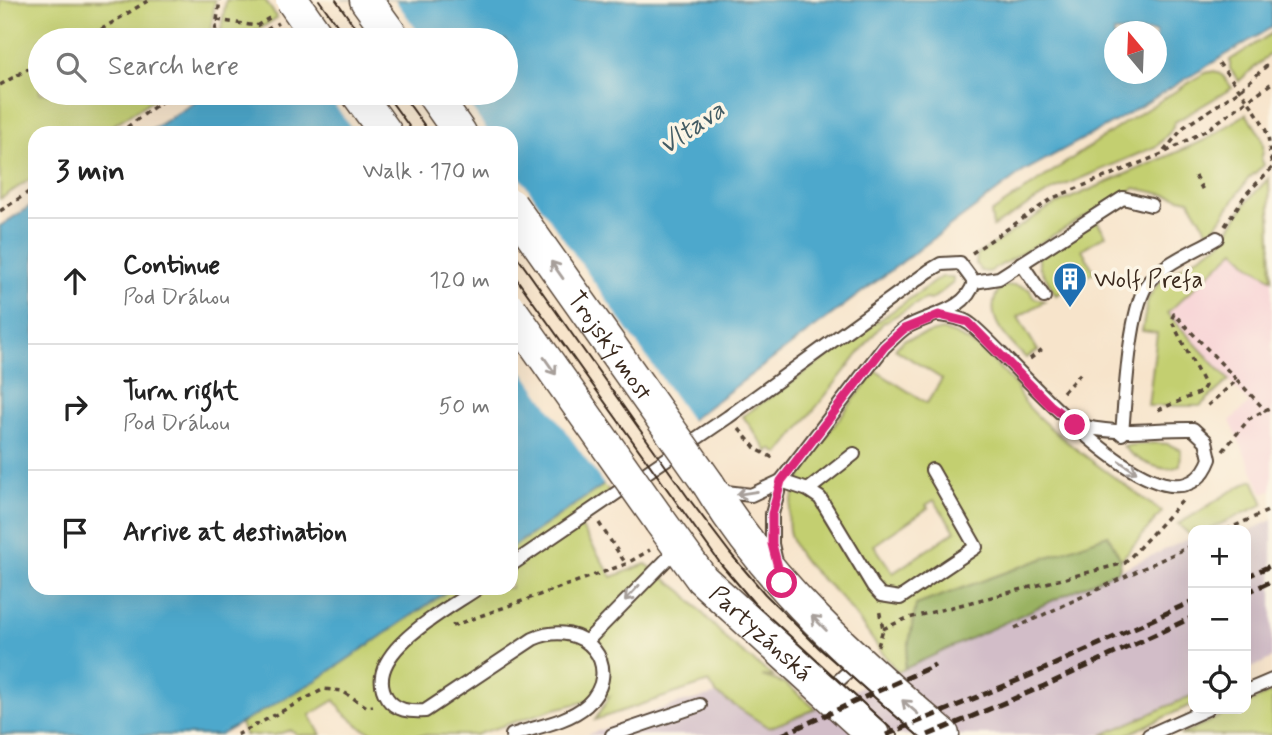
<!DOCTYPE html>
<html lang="en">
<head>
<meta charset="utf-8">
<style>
	:root { --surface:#fff; --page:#f6f6f6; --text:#222; --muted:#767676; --line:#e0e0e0 }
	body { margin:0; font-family:Mynerve,sans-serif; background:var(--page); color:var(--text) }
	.controls { position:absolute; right:21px; bottom:21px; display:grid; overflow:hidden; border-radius:14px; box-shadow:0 7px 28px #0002 }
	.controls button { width:63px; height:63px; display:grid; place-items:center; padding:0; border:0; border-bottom:2px solid var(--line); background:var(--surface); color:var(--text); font:35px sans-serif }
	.compass { position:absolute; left:1104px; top:21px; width:63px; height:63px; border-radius:50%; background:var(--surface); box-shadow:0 7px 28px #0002; rotate:341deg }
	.stop { position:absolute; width:21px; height:21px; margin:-16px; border:5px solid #db2777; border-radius:50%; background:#fff }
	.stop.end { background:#db2777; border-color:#fff; box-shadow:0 2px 7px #0008 }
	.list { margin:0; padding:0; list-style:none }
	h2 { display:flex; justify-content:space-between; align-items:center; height:91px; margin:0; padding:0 28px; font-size:30px }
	h2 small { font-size:23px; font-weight:400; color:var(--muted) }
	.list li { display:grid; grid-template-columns:46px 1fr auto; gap:21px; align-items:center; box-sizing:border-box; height:126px; padding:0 28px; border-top:2px solid var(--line) }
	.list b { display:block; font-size:26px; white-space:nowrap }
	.list p { margin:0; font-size:23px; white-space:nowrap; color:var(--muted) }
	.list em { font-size:23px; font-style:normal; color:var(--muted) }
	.icon { flex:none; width:38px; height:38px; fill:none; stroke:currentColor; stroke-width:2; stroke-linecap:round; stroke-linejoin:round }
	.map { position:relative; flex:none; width:1272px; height:735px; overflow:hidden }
	.search { position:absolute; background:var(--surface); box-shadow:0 7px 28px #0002; left:28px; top:28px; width:490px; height:77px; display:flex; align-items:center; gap:18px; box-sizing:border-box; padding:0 24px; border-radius:38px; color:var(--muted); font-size:26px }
	.panel { position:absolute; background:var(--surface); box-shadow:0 7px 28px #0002; left:28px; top:126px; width:490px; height:469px; border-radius:21px }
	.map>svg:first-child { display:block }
	.built { fill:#f7cfd4 }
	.industrial { fill:#d2bdc8 }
	.green { fill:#c3cf70; stroke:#7f7c47; stroke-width:2; fill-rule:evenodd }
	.forest { fill:#9ab262; stroke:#6a6e40; stroke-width:2 }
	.water { fill:#4ea8cc; stroke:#446975; stroke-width:2; fill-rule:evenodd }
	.pier { fill:#f7e4cb }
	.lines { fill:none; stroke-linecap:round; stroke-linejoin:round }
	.service-casing { stroke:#574638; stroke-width:16 }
	.secondary-casing { stroke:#574638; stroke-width:35 }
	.path { stroke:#574638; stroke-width:3.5; stroke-dasharray:5 5; stroke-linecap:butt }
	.service { stroke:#fff; stroke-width:12 }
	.secondary { stroke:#fff; stroke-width:32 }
	.tram { stroke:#3b2a1e; stroke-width:2 }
	.rail { stroke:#3b2a1e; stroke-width:5; stroke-dasharray:10 5; stroke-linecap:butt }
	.secondary-bridge-casing { stroke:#574638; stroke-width:35; stroke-linecap:butt }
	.secondary-bridge { stroke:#fff; stroke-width:32 }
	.oneway { stroke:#a79f9a }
	.route { stroke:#db2777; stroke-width:9 }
	.labels { text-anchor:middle; stroke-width:7; stroke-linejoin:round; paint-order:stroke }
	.poi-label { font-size:24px; fill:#3b2a1e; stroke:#fcf5e5; text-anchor:start }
	.street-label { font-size:24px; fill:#3b2a1e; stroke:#fcf5e5 }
	.water-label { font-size:26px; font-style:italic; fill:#435c64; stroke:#fcf5e5 }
</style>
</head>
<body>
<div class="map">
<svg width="1272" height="735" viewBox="0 0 1272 735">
	<rect width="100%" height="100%" fill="#fcf5e5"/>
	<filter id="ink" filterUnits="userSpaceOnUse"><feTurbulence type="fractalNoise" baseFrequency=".0143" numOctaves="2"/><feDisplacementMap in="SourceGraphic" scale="14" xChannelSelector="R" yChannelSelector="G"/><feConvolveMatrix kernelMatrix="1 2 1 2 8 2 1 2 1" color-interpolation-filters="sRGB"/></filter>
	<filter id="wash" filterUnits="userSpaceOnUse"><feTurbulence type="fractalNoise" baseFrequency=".00686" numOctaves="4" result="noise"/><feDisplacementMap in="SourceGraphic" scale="28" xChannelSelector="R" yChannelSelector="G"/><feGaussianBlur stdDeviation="1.57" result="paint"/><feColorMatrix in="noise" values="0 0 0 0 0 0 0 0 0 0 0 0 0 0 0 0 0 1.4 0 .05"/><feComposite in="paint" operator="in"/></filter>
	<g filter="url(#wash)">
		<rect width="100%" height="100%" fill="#f7e4cb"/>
		<!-- built -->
		<path class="built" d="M 1221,242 L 1272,279 L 1272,490 L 1263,494 L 1230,421 L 1249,403 L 1167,313 Z"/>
		<!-- industrial -->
		<g class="industrial">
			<path d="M 1272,520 L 1272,658 L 1246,671 L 1246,532 Z"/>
			<path d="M 1193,537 L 1193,695 L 1102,735 L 586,735 L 676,704 L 717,694 L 769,728 Z"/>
		</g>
		<!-- green -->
		<g class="green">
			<path d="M 0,0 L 215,0 L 210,40 L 40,40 L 40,93 L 163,93 L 101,133 L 35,133 L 35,176 L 0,199 Z"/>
			<path d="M 226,0 L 265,0 L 277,18 C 261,27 238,48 220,37 Z"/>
			<path d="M 1272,33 L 1272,52 L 1239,81 L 1230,69 L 1230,60 Z"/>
			<path d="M 1215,71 L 1223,76 L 1232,88 L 1175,122 L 1170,132 L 1157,146 L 1051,191 L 993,227 L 991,213 L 1123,124 L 1205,73 Z"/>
			<path d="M 1246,114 C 1255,127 1269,142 1261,158 L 1264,165 L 1248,179 L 1210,235 L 1189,200 L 1135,188 L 989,272 L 981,271 L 976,264 L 977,255 L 1050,207 L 1205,140 Z"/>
			<path d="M 1269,178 L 1272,279 L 1249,264 L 1235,250 L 1167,313 L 1229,380 L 1200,406 L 1148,406 L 1157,333 L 1142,331 L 1148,299 L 1160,281 L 1221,242 L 1247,201 Z"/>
			<path d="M 1097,221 L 1106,235 L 1082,249 L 1094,272 L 1056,295 L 1039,266 L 1039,257 Z"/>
			<path d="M 941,277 L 953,277 L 953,283 L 931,300 L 925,299 L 883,323 L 779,454 L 771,449 L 768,452 L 743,416 Z"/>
			<path d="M 1014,285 L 1029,289 L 1034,298 L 1045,301 L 1018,317 L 1038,351 L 1026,358 C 1007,339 980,315 1001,287 Z"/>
			<path d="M 942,330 C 978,341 992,360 1017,387 C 1019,415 1135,491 1162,512 L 1121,560 L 1108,535 L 917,605 L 904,669 L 898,672 C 877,649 862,622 842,599 C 825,580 800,564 791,538 C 773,491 849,407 876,371 L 927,403 L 942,379 L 895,349 L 904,340 ZM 934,500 L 955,531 L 893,573 L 874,545 L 928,508 L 926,505 Z"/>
			<path d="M 1154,443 L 1168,444 L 1181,450 L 1180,465 C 1164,476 1134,459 1123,446 Z"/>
			<path d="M 1253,480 L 1264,504 L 1207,530 L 1193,530 L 1192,537 L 1178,524 C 1205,510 1225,492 1253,480 Z"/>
			<path d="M 605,484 L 609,492 L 575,517 L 612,577 L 646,564 L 683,592 L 729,642 L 774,677 L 762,676 L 786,684 L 816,709 L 769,728 L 717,694 L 709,682 L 595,720 L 610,696 L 554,709 L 475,735 L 378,735 L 362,728 L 342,711 L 335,700 L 310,715 L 321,735 L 298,735 L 291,730 L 275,735 L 245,735 L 241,723 L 317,680 L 452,588 L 511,588 L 511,548 Z"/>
			<path d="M 1272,692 L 1272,735 L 1180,735 L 1236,709 L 1246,709 L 1246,704 Z"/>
			<path d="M 1193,695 L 1193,704 L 1126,735 L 1102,735 Z"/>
		</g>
		<!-- forest -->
		<path class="forest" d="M 1108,535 L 1121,560 L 1119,570 L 904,669 L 916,605 Z"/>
		<!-- water -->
		<g class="water">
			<path d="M 343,0 L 1272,0 L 1272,27 L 1116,121 L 1024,171 L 605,484 L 511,548 L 511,133 L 146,133 L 210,93 L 506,93 L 506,40 L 286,40 ZM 1114,32 L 1156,32 L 1156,74 L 1114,74 Z"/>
			<path d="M 35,203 L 35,588 L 452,588 L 317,680 L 220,735 L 0,735 L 0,226 Z"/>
		</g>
		<!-- pier -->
		<g class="pier">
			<path d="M 337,0 L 395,0 L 424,40 L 289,40 L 286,36 Z"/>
			<path d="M 326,93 L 461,93 L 489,133 L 355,133 Z"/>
			<path d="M 511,164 L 693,423 L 606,488 L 511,354 Z"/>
		</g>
	</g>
	<g filter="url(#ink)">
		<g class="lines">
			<!-- service casing -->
			<g class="service-casing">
				<g id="service">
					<path d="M 1021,263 L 1044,297"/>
					<path d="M 974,282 L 999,278 L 1123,198 L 1151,205"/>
					<path d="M 939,315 C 949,316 962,318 970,324 C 1004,348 1172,558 1210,459 L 1206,441 L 1193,429 C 1152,428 1116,437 1075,424"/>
					<path d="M 1122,434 C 1125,399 1129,314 1146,286 C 1160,264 1196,251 1217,238"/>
					<path d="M 781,481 L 808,490 L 820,498 L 873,586 L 881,595 L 900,598 L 976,547 L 932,470"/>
					<path d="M 808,490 L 854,454"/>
					<path d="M 718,491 L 751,495 L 781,481"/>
					<path d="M 511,565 L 728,417 L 929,271 L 941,264 L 960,263 L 974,282 C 966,312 928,314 905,328 C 898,333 891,341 884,347 L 781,481 L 772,514 L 772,544 L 776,562"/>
					<path d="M 478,588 C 450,608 359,654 387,698 C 396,711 410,712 425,711 L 533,639 C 585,616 626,668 587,705 C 568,722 535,727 512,735"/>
					<path d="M 587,641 L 678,548"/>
					<path d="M 1246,691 L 1272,680"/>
					<path d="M 825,693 L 858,663"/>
					<path d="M 612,735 L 700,705"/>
					<path d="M 1149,735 L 1207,709"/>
				</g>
			</g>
			<!-- secondary casing -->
			<g class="secondary-casing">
				<g id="secondary">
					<path d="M 366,0 L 395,40"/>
					<path d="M 357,93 L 386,133"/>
					<path d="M 432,93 L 460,133"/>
					<path d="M 709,485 C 769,584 856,661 943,735"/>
					<path id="s1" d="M 660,521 L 702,579 L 873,735"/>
				</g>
			</g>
			<!-- path -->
			<g class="path">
				<path d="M 217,20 L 256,26 L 271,17"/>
				<path d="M 84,40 L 149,0"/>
				<path d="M 214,40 L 220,0"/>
				<path d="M 250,40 L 278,23"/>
				<path d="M 1219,63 C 1235,85 1256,107 1266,131 C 1271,143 1268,152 1272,163"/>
				<path d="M 0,85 L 40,62"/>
				<path d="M 119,133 L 173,93"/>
				<path d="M 1164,151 L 1184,127 L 1239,91 L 1272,61"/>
				<path d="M 1195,176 L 1204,192"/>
				<path d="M 0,211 L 35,188"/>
				<path d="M 1225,226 L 1246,194 L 1272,168"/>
				<path d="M 972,253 L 1053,198 L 1162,154 L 1208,129 L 1272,83"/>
				<path d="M 1030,359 L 1045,347"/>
				<path d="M 1237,380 L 1265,410 L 1272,407"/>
				<path d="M 1063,392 L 1083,371"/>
				<path d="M 1158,410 L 1201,392 L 1205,386 L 1171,320 L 1174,314 L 1237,380 L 1206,407"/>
				<path d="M 739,429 L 756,449 L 777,460"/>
				<path d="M 1223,451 L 1249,419 L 1265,410"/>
				<path d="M 599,523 L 626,564"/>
				<path d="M 1226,530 L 1272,509"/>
				<path d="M 452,626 L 626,564 L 650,550"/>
				<path d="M 1015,628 L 1193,545"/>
				<path d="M 883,629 L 905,619 L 1125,563 L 1183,500"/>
				<path d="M 878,646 L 883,629 L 879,609"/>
				<path d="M 237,735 L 324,689 L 342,691 L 367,707 L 373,706"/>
			</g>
			<!-- service -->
			<use href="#service" class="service"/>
			<!-- secondary -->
			<use href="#secondary" class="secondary"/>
			<!-- tram -->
			<g class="tram">
				<path d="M 319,0 L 348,40"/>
				<path d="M 336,0 L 364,40"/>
				<path d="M 385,93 L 414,133"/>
				<path d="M 401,93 L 430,133"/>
				<path d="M 511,248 L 689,499 L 730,553 L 765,594 L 819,648 L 917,735"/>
				<path d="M 511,271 L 720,563 L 754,603 L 898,735"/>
			</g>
			<!-- rail -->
			<g class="rail">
				<path d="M 1246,577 L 1272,565"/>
				<path d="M 1246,593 L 1272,581"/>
				<path d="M 782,735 L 935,665"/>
				<path d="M 886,735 L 1038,672 L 1193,601"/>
				<path d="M 928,735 L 1044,686 L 1193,617"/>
			</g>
			<!-- secondary-bridge casing -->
			<g class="secondary-bridge-casing">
				<g id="secondary-bridge">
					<path d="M 292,0 L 320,40"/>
					<path id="s2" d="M 511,205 L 709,485"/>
					<path d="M 511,310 L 660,521"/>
				</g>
			</g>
			<!-- secondary-bridge -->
			<use href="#secondary-bridge" class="secondary-bridge"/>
		</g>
		<!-- one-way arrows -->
		<defs><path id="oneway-shaft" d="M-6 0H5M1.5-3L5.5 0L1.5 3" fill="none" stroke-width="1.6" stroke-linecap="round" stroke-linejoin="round" transform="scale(1.75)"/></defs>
		<g class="oneway">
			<use href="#oneway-shaft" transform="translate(557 270) rotate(-125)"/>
			<use href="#oneway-shaft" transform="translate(550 366) rotate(55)"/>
			<use href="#oneway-shaft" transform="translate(1128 467) rotate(34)"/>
			<use href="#oneway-shaft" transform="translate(747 493) rotate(171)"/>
			<use href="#oneway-shaft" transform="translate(632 593) rotate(133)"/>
			<use href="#oneway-shaft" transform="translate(819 623) rotate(-135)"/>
			<use href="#oneway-shaft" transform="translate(910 707) rotate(-139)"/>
		</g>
	</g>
	<g class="lines" filter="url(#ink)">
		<!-- route -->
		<path class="route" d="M 782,583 L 772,544 L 772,514 L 781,481 L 884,347 L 904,329 L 939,315 L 968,322 L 1050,405 L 1075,425"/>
	</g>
	<!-- icons -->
	<defs>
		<g id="building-pin" transform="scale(1.75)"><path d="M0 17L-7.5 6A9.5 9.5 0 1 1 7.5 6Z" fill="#1f6fb2" stroke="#fcf5e5"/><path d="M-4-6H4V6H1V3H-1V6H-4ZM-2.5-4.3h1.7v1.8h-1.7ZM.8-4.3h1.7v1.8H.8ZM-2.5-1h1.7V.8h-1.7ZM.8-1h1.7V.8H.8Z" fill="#fff"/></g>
	</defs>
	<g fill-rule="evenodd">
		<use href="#building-pin" x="1070" y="279"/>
	</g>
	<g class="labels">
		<!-- poi labels -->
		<g class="poi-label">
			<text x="1094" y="287">Wolf Prefa</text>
		</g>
		<!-- street labels -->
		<g class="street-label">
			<text dy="8" stroke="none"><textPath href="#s2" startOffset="172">Trojský most</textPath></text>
			<text dy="8" stroke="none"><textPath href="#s1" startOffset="152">Partyzánská</textPath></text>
		</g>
		<!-- water labels -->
		<g class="water-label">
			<text transform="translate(691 127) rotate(-35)" y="9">Vltava</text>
		</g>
	</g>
</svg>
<div class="controls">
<button>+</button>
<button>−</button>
<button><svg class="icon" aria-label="locate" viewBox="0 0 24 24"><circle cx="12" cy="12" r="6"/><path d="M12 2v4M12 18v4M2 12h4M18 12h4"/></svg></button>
</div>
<svg class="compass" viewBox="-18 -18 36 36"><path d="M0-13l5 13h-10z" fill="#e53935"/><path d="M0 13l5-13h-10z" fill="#767676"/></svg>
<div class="stop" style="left:782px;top:583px"></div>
<div class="stop end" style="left:1075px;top:425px"></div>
<div class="search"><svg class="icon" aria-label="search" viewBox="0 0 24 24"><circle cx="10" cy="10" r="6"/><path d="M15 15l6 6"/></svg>Search here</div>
<section class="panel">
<h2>3 min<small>Walk · 170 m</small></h2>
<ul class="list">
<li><svg class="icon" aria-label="ahead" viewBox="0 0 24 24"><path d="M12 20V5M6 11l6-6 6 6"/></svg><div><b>Continue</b><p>Pod Dráhou</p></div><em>120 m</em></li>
<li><svg class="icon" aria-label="right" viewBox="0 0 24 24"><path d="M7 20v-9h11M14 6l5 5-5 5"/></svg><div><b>Turn right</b><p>Pod Dráhou</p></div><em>50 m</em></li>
<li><svg class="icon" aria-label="arrive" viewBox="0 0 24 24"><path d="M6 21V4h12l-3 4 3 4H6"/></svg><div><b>Arrive at destination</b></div></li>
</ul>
</section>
</div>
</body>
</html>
